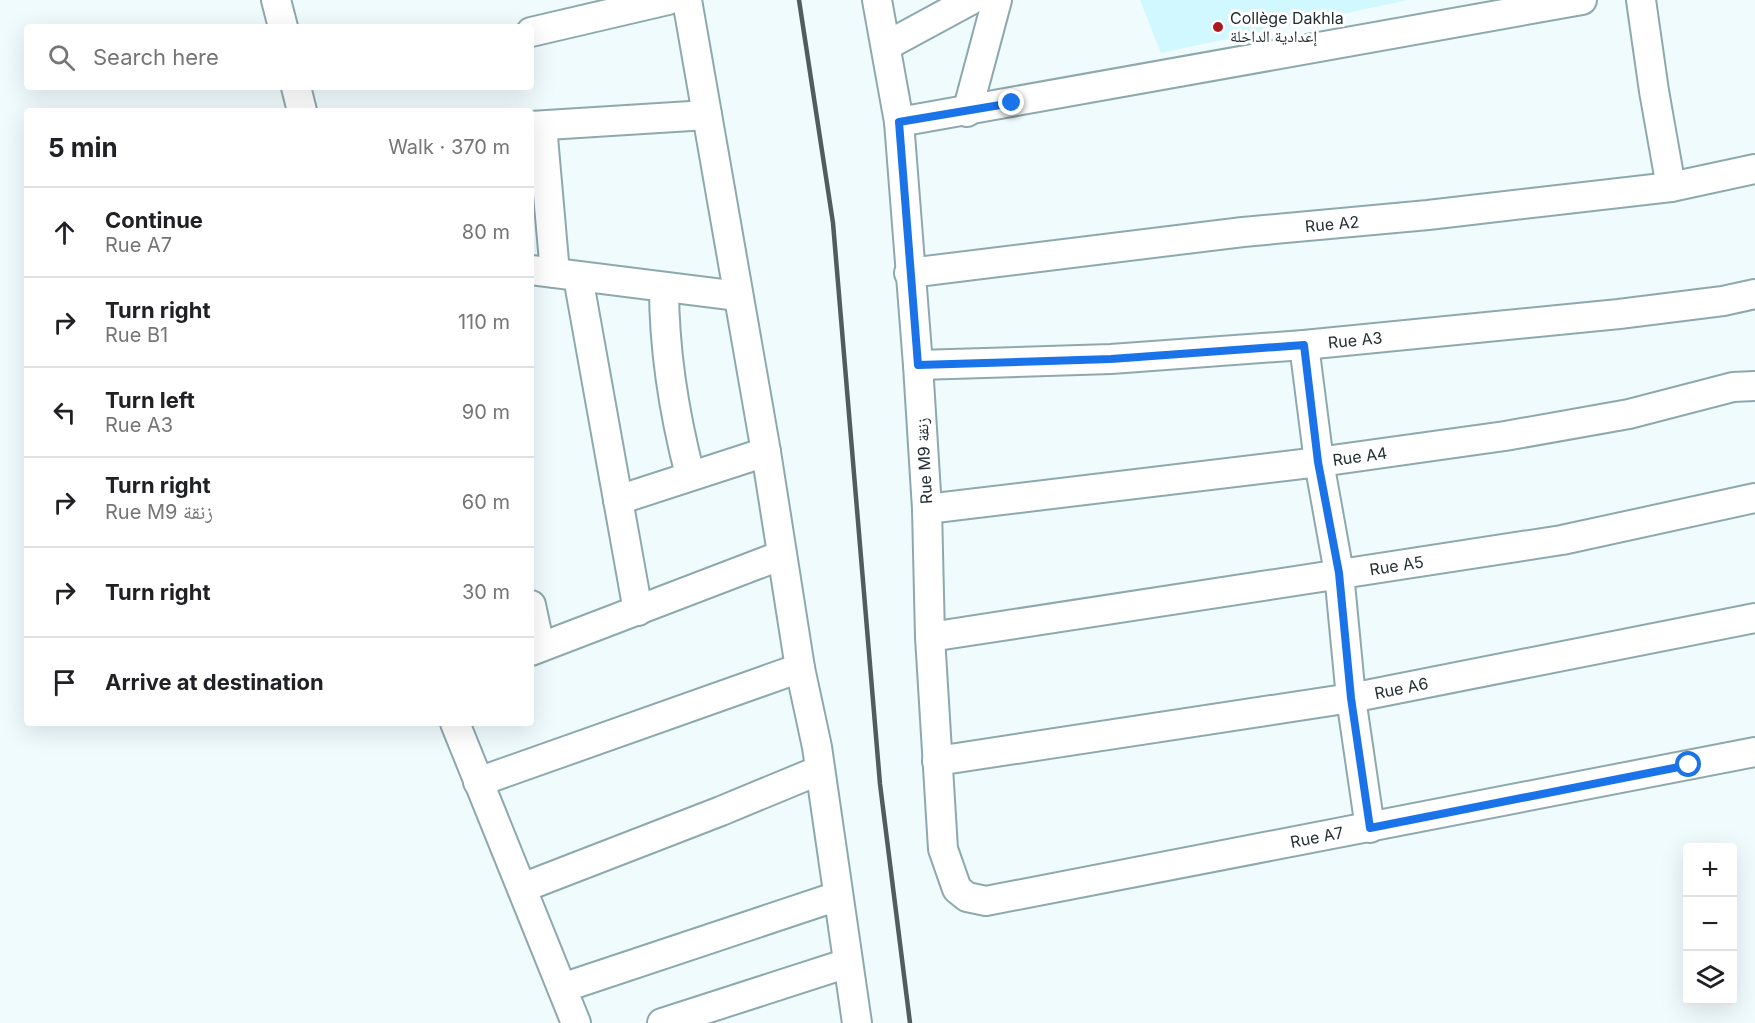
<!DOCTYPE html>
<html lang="en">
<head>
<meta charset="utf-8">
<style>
	:root { --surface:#fff; --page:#f6f6f6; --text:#202124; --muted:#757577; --line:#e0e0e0 }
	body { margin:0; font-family:Inter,"Noto Naskh Arabic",sans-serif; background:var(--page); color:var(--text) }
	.controls { position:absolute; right:18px; bottom:18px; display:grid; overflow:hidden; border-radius:6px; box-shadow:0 6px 24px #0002 }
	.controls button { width:54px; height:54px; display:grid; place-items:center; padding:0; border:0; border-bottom:2px solid var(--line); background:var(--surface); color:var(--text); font:30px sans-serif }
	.stop { position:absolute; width:18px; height:18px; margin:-14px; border:4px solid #1a73e8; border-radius:50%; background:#fff }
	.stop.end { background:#1a73e8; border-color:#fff; box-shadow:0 2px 6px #0008 }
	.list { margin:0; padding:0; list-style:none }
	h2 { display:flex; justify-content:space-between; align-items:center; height:78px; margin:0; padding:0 24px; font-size:26px }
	h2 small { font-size:20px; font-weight:400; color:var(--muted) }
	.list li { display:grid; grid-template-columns:39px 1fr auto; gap:18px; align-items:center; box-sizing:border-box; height:90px; padding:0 24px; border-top:2px solid var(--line) }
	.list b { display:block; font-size:22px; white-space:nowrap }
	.list p { margin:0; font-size:20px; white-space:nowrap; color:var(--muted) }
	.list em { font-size:20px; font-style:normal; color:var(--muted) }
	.icon { flex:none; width:33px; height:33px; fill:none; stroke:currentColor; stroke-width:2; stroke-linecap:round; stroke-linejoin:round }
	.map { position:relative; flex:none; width:1755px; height:1023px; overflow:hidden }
	.search { position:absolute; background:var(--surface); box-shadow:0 6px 24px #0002; left:24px; top:24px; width:510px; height:66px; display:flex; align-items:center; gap:15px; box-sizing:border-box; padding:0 21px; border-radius:6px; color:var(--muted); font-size:22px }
	.panel { position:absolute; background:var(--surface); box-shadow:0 6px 24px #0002; left:24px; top:108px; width:510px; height:618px; border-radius:6px }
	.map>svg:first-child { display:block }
	.built { fill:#d0f8fe }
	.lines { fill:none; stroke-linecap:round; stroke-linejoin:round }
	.minor-casing { stroke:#8da9ae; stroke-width:32 }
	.minor { stroke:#fff; stroke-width:28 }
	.rail { stroke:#505c5e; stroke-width:4.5 }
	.route { stroke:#1a73e8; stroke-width:8 }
	.poi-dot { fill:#ac1921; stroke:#fff; stroke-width:2 }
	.labels { text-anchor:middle; stroke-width:6; stroke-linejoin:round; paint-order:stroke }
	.poi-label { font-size:16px; fill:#232f31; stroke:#fff; text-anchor:start }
	.street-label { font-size:16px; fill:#232f31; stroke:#fff }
</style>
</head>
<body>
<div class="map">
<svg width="1755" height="1023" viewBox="0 0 1755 1023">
	<rect width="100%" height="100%" fill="#effbfd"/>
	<!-- built -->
	<path class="built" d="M 1140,0 L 1408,0 L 1161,53 Z"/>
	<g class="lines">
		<!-- minor casing -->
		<g class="minor-casing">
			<g id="minor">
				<path d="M 276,0 L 283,27"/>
				<path d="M 687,0 L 766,452 L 800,668 L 817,747 L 857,1023"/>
				<path id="s1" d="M 877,0 L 899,122 L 918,365 L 927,509 L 930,637 L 943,849 L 957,889 L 967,897 L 986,901 L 1755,752"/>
				<path d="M 1641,0 L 1654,91 L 1671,187"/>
				<path d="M 531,32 L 668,0"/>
				<path d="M 886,46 L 971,0"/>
				<path d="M 296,87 L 302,111"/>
				<path d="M 967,112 L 997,0"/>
				<path d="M 899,122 L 1582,0"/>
				<path d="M 531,126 L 707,115"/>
				<path d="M 542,126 L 555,273"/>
				<path d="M 531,270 L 738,296"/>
				<path id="s2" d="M 909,273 L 1243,232 L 1428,215 L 1671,187 L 1755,169"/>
				<path d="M 578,277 L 638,611"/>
				<path d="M 664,287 C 664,352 674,413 690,475"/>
				<path d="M 1304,345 L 1319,462 L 1339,573 L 1351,698 L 1370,828"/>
				<path id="s3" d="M 918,365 L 1111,359 L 1304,345 L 1619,314 L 1723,301 L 1755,294"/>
				<path d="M 618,500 L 766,452"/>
				<path id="s4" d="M 927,509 L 1319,462 L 1505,436 L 1629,414 L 1733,387 L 1755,386"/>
				<path d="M 531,605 L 540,647"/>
				<path id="s5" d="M 930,637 L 1562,540 L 1755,498"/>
				<path d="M 531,651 L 782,555"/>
				<path d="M 455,723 L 576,1023"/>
				<path id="s6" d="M 937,761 L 1351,698 L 1755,618"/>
				<path d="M 478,782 L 800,668"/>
				<path d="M 522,888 L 721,811 L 820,770"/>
				<path d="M 562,988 L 838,896"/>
				<path d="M 662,1023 L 848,963"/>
			</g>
		</g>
		<!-- minor -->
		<use href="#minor" class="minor"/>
		<!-- rail -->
		<path class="rail" d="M 799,0 L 833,223 L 880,784 L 910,1023"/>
	</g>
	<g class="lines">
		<!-- route -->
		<path class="route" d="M 1012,103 L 899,122 L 918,365 L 1111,359 L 1304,345 L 1318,462 L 1339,573 L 1351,698 L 1370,828 L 1689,765"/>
	</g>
	<!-- markers -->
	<circle class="poi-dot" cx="1218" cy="27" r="6"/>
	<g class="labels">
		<!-- poi labels -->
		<g class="poi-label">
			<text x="1230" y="24">Collège Dakhla<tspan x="1230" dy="18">إعدادية الداخلة</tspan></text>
		</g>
		<!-- street labels -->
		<g class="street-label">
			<text dy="6" stroke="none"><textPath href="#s2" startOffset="426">Rue A2</textPath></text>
			<text dy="6" stroke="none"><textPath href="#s3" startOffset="438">Rue A3</textPath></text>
			<text dy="6" stroke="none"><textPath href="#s4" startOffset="436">Rue A4</textPath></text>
			<text transform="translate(924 461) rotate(-93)" y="6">Rue M9 زنقة</text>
			<text dy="6" stroke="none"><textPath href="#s5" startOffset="472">Rue A5</textPath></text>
			<text dy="6" stroke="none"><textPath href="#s6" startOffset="470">Rue A6</textPath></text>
			<text dy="6" stroke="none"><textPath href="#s1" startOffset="1264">Rue A7</textPath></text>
		</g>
	</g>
</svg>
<div class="controls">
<button>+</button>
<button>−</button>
<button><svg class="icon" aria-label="layers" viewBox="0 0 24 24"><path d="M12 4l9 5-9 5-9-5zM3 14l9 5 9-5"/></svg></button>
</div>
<div class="stop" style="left:1689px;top:765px"></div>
<div class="stop end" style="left:1012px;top:103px"></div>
<div class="search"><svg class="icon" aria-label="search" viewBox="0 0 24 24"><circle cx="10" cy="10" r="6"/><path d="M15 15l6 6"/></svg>Search here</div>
<section class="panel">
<h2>5 min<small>Walk · 370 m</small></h2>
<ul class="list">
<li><svg class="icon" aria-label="ahead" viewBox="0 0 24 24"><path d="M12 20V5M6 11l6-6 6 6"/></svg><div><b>Continue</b><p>Rue A7</p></div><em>80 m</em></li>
<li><svg class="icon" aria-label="right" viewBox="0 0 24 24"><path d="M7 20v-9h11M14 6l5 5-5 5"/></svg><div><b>Turn right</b><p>Rue B1</p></div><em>110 m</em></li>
<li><svg class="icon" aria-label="left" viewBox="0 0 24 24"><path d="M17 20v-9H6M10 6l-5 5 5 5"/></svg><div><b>Turn left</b><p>Rue A3</p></div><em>90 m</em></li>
<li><svg class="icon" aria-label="right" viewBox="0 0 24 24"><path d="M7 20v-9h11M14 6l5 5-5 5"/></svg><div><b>Turn right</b><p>Rue M9 زنقة</p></div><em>60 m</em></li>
<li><svg class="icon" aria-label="right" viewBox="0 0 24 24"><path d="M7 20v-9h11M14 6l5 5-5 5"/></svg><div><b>Turn right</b></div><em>30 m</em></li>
<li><svg class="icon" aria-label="arrive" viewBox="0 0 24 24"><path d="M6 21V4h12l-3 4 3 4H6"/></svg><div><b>Arrive at destination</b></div></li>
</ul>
</section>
</div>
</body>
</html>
